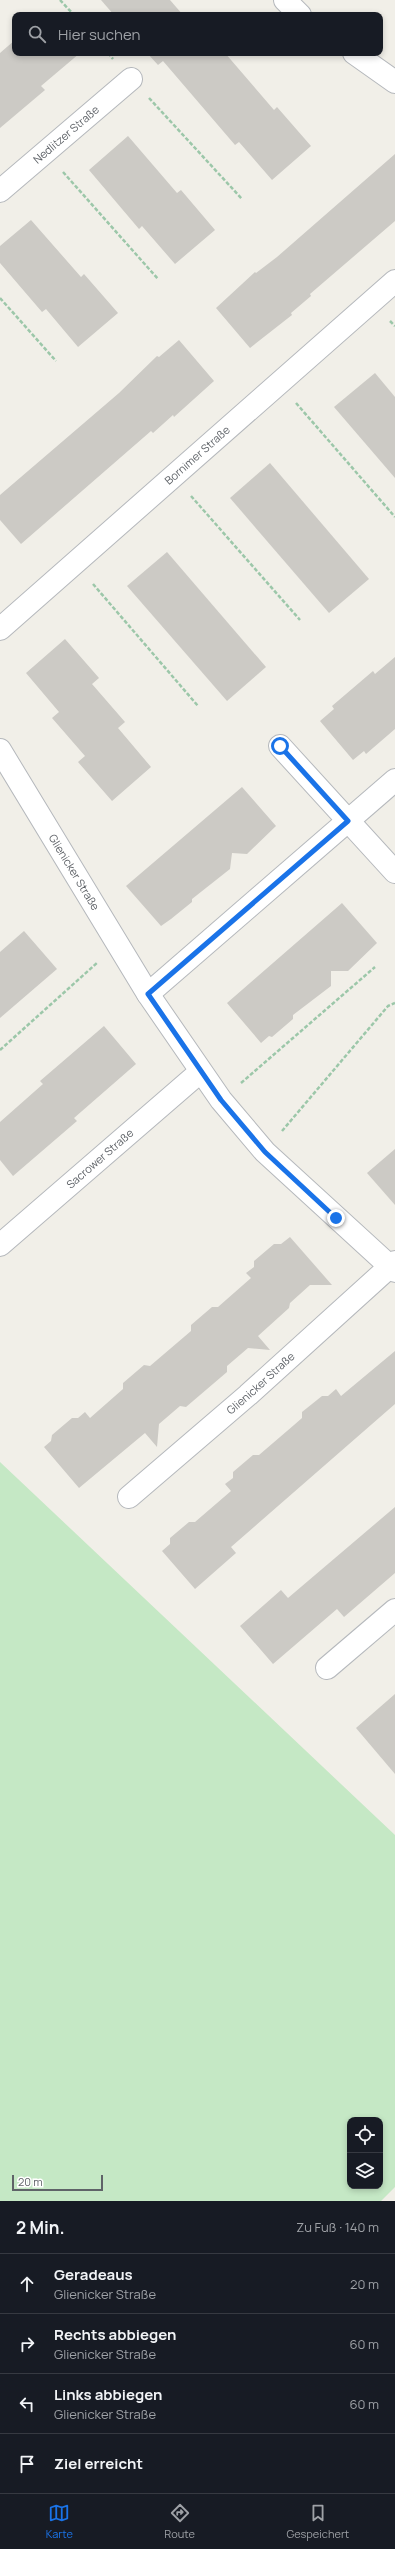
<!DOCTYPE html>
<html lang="de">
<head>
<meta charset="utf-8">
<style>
	:root { --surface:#171b24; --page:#242831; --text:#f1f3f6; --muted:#9ea1a6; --line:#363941; --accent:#1a73e8 }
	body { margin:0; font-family:Manrope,sans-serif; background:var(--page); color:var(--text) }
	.controls { position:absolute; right:12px; bottom:12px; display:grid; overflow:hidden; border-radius:8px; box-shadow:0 2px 6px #0003 }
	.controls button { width:36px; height:36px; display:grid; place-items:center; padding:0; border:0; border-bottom:1px solid var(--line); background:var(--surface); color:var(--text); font:20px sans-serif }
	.scale { position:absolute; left:12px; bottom:10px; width:91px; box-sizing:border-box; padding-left:4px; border:2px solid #5f6368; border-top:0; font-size:11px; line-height:14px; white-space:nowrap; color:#5f6368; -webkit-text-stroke:3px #fff; paint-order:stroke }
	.stop { position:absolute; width:12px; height:12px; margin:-9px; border:3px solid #1a73e8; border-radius:50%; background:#fff }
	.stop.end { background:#1a73e8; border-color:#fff; box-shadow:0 1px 4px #0008 }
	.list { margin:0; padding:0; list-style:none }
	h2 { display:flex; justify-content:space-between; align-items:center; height:52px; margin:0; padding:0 16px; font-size:17px }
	h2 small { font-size:13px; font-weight:400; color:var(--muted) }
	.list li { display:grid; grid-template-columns:26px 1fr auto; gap:12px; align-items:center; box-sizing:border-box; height:60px; padding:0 16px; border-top:1px solid var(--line) }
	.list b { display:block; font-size:15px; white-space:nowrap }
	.list p { margin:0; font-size:13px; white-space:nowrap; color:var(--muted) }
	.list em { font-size:13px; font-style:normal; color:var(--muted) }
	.icon { flex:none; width:22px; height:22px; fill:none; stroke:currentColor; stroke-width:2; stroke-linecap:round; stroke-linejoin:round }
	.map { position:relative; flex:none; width:395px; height:2201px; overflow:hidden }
	.search { position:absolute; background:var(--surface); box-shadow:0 2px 6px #0003; left:12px; right:12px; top:12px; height:44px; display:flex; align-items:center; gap:10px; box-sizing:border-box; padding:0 14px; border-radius:8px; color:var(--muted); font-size:15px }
	.sheet { height:292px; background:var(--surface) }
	nav { display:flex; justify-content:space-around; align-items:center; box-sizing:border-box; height:56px; border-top:1px solid var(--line); background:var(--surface); font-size:11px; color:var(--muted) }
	nav a { display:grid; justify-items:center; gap:2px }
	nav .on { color:var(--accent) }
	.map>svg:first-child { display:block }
	.green { fill:#c5e8c5; fill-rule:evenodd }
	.building { fill:#cccac5 }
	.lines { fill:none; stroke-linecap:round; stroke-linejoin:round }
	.street-casing { stroke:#b5b8bc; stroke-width:24 }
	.path { stroke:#9cc7a9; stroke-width:2.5; stroke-dasharray:4 2; stroke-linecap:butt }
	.street { stroke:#fff; stroke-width:22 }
	.route { stroke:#1a73e8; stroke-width:5 }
	.labels { text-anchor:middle; stroke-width:3; stroke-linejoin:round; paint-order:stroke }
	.street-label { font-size:11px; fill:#5f6368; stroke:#fff }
</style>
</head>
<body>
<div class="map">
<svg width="395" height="2201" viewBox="0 0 395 2201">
	<rect width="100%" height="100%" fill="#f1efe8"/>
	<!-- green -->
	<path class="green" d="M 0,1462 L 395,1835 L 395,2187 L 381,2201 L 0,2201 ZM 350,2120 L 380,2120 L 380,2186 L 350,2186 Z"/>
	<!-- building -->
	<g class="building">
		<path d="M 101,0 L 170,0 L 183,15 L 114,15 Z"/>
		<path d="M 15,40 L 15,53 L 80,53 L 41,86 L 45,90 L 0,128 L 0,53 Z"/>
		<path d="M 147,53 L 225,53 L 274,110 L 277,107 L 311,146 L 272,180 L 239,142 L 235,145 L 163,61 L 158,65 Z"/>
		<path d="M 128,136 L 177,193 L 181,190 L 215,230 L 175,264 L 142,226 L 139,229 L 89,170 Z"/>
		<path d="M 395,154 L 395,221 L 310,294 L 311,296 L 291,313 L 292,315 L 250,348 L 216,308 L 255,272 L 256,273 L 277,257 Z"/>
		<path d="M 31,220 L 81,277 L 84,274 L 118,313 L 78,347 L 46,309 L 42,312 L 0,263 L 0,246 Z"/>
		<path d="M 179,340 L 214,381 L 174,417 L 173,415 L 153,433 L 151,431 L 21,544 L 0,520 L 0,495 L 119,393 L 157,356 L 159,357 Z"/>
		<path d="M 375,373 L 395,397 L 395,478 L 334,407 Z"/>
		<path d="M 270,463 L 369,579 L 329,613 L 230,498 Z"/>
		<path d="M 167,552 L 266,667 L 227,701 L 127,586 Z"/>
		<path d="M 65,639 L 99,678 L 92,684 L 125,722 L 118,728 L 151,767 L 112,801 L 78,762 L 85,756 L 52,718 L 59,712 L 26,673 Z"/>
		<path d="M 395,657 L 395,729 L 366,754 L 364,751 L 353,760 L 320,721 L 334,709 L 332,706 L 373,671 L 375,674 Z"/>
		<path d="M 242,787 L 276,826 L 247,854 L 232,853 L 230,869 L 192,899 L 192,902 L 171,919 L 161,926 L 126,886 Z"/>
		<path d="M 342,903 L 377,943 L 348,971 L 331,971 L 331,986 L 293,1015 L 293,1019 L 272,1037 L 269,1036 L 261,1043 L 227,1003 Z"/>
		<path d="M 24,931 L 57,969 L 0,1018 L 0,952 Z"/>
		<path d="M 104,1026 L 136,1064 L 74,1118 L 77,1121 L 13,1176 L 0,1160 L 0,1122 L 43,1084 L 40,1081 Z"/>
		<path d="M 395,1149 L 395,1205 L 367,1173 Z"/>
		<path d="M 290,1237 L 332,1285 L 310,1285 L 290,1303 L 289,1308 L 258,1336 L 270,1350 L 248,1348 L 227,1366 L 227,1372 L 186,1407 L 180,1406 L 159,1424 L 157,1447 L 145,1433 L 79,1488 L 44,1447 L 51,1441 L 52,1435 L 72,1418 L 78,1418 L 85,1412 L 90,1418 L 123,1389 L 123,1383 L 144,1365 L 150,1366 L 191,1331 L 191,1325 L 212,1307 L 218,1307 L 251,1278 L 246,1273 L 254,1267 L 254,1261 L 274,1244 L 281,1244 Z"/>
		<path d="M 395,1351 L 395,1404 L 231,1547 L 236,1553 L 195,1589 L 162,1551 L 170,1544 L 170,1538 L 189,1522 L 195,1522 L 231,1491 L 225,1484 L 233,1478 L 233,1472 L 253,1455 L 259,1455 L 294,1425 L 302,1418 L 302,1412 L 322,1396 L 328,1396 L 336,1389 L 341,1396 Z"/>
		<path d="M 395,1507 L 395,1573 L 344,1617 L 337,1609 L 273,1664 L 240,1626 L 281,1590 L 288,1598 Z"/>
		<path d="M 395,1694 L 395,1774 L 356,1728 Z"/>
	</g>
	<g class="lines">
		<!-- street casing -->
		<g class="street-casing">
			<g id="street">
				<path d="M 285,0 L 300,15"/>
				<path d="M 354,53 L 395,82"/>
				<path id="s1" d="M 0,191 L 131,79"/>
				<path id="s2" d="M 0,629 L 395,281"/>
				<path d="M 280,746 L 395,872"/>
				<path id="s3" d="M 0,750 L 148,994 L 221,1100 L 265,1152 L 395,1271"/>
				<path d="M 148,994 L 395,780"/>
				<path id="s4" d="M 0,1245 L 200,1072"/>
				<path id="s5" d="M 129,1497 L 248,1395 L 395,1262"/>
				<path d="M 327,1668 L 395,1610"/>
			</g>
		</g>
		<!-- path -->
		<g class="path">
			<path d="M 60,0 L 74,15"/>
			<path d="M 108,53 L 113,59"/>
			<path d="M 149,98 L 242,199"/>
			<path d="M 63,172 L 158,279"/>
			<path d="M 0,298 L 56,361"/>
			<path d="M 390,321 L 395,326"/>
			<path d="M 296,403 L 395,517"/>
			<path d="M 191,496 L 300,620"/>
			<path d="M 93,584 L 198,706"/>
			<path d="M 0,1050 L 98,962"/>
			<path d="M 241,1083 L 375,967"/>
			<path d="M 282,1131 L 388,1006 L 395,1003"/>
		</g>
		<!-- street -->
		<use href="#street" class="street"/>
	</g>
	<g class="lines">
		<!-- route -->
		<path class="route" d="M 280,746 L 348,821 L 148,994 L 221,1100 L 265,1152 L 336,1218"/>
	</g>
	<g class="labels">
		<!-- street labels -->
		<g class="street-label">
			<text dy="4" stroke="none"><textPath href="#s1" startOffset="87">Nedlitzer Straße</textPath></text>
			<text dy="4" stroke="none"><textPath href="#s2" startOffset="263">Bornimer Straße</textPath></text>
			<text dy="4" stroke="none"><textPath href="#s3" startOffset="143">Glienicker Straße</textPath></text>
			<text dy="4" stroke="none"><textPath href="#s4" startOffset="132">Sacrower Straße</textPath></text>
			<text dy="4" stroke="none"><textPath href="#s5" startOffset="174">Glienicker Straße</textPath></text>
		</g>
	</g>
</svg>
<div class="controls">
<button><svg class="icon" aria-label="locate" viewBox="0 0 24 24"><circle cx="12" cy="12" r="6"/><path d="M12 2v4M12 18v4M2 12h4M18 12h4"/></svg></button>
<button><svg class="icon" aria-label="layers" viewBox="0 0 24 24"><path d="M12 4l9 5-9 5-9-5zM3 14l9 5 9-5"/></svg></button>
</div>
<div class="scale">20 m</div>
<div class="stop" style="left:280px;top:746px"></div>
<div class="stop end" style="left:336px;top:1218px"></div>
<div class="search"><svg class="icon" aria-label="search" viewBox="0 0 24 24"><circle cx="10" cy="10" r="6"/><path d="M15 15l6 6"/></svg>Hier suchen</div>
</div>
<section class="sheet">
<h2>2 Min.<small>Zu Fuß · 140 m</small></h2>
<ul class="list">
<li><svg class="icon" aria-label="ahead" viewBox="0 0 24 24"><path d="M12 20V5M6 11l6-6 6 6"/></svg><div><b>Geradeaus</b><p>Glienicker Straße</p></div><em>20 m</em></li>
<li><svg class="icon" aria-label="right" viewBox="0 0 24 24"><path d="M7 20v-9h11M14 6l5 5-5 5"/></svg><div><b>Rechts abbiegen</b><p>Glienicker Straße</p></div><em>60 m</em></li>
<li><svg class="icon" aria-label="left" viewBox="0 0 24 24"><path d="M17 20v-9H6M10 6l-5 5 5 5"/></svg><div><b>Links abbiegen</b><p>Glienicker Straße</p></div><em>60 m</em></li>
<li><svg class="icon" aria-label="arrive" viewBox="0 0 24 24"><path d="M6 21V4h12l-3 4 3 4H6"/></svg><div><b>Ziel erreicht</b></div></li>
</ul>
</section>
<nav>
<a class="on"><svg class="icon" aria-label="map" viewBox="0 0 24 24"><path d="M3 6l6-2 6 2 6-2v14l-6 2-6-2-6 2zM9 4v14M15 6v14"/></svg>Karte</a>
<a><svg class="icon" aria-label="directions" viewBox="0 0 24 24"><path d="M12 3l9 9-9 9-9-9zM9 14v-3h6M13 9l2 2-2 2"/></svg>Route</a>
<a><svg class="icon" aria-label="saved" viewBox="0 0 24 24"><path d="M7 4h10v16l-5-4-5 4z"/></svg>Gespeichert</a>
</nav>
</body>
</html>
